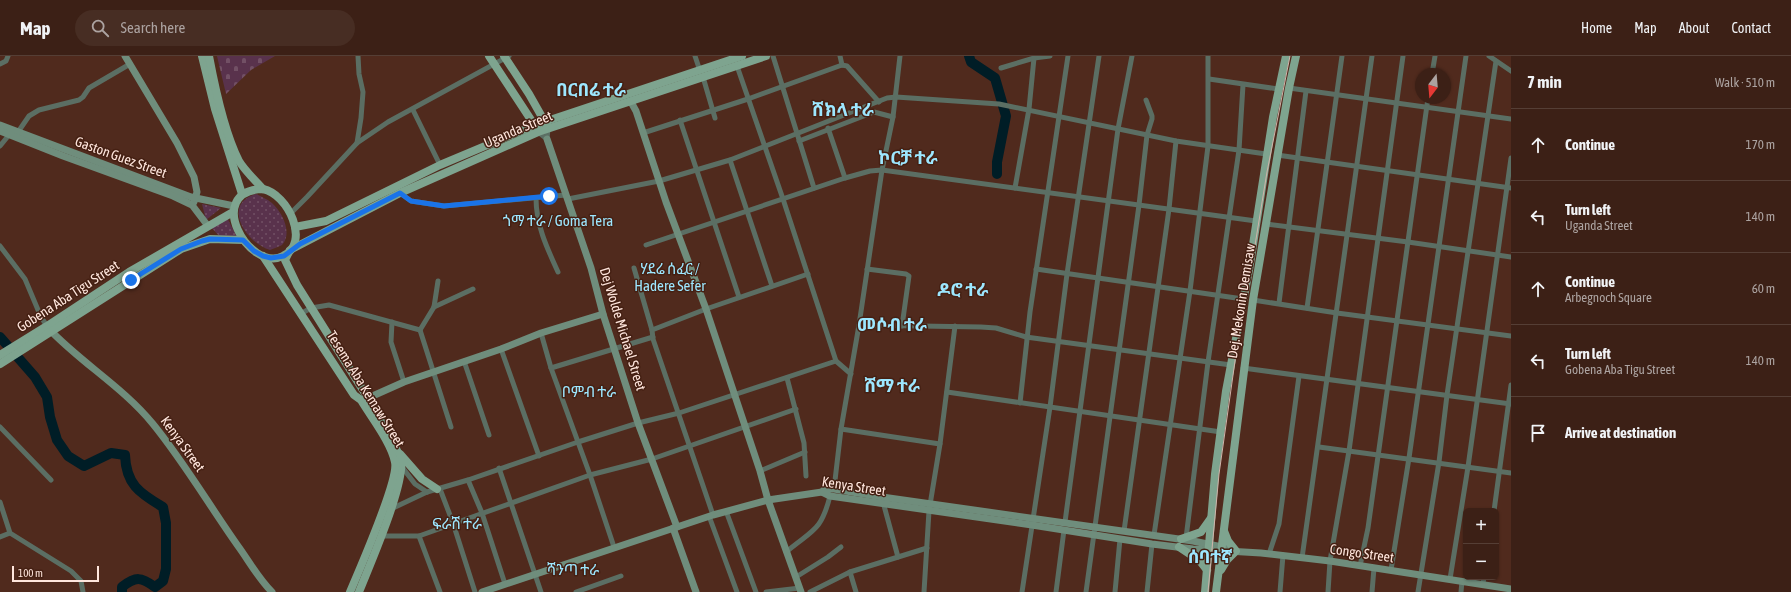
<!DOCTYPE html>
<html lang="en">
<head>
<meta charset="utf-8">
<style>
	:root { --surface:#3c2016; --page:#472d23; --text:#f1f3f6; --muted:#aca3a1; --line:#553e35 }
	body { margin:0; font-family:"Asap Condensed","Noto Sans Ethiopic",sans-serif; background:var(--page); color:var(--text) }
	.controls { position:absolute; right:12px; bottom:12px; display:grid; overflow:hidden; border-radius:6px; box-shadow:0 1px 3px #0004 }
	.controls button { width:36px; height:36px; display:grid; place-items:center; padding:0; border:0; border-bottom:1px solid var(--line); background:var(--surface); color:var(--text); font:20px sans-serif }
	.compass { position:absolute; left:1415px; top:12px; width:36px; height:36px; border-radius:50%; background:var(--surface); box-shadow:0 1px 3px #0004; rotate:196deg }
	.scale { position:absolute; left:12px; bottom:10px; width:87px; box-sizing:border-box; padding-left:4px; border:2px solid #ffe6dd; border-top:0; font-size:11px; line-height:14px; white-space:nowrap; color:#ffe6dd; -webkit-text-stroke:3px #452013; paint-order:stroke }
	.stop { position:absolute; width:12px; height:12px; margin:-9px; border:3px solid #1a73e8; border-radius:50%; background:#fff }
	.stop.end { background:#1a73e8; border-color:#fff; box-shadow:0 1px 4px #0008 }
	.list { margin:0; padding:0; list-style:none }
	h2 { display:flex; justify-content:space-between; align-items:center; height:52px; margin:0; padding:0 16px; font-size:17px }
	h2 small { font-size:13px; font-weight:400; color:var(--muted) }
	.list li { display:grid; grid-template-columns:26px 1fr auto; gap:12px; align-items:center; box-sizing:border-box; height:72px; padding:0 16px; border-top:1px solid var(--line) }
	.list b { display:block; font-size:15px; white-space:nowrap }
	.list p { margin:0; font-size:13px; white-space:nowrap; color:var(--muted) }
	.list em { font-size:13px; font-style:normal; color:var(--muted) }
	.icon { flex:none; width:22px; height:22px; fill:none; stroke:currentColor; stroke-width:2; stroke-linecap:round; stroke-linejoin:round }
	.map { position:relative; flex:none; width:1511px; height:536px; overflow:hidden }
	header { display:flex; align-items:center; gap:24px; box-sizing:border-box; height:56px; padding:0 20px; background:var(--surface); border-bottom:1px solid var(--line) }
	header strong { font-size:19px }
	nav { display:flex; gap:22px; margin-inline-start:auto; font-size:14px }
	.search { width:280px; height:36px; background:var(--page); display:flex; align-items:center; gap:10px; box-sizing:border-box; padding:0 14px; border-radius:22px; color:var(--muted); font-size:15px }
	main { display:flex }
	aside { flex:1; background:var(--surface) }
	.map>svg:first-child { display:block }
	.grass { fill:url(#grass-dots) }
	.cemetery { fill:url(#cemetery-stones) }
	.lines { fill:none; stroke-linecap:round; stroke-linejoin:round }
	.river { stroke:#001d26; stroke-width:10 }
	.street { stroke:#5b6e63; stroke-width:5 }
	.secondary { stroke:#6f8d7c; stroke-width:7 }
	.primary { stroke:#7ea48f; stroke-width:8 }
	.tram { stroke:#d0b4aa; stroke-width:1 }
	.route { stroke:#1a73e8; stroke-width:5 }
	.labels { text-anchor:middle; stroke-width:3; stroke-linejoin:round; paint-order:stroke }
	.street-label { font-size:14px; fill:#ffe6dd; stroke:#452013 }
	.neighbourhood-label { font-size:15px; fill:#9de7ff; stroke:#452013 }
	.district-label { font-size:18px; font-weight:bold; fill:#9de7ff; stroke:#452013 }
</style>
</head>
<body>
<header>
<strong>Map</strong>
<div class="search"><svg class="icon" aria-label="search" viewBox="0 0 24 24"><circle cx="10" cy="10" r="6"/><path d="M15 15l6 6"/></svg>Search here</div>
<nav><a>Home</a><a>Map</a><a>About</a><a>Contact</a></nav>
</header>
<main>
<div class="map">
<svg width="1511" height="536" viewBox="0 0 1511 536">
	<defs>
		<pattern id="grass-dots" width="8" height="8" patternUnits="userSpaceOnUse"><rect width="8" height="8" fill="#59324c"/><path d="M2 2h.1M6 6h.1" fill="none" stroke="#725065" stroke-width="1.8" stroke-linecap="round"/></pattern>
		<pattern id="cemetery-stones" width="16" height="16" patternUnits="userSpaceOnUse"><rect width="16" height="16" fill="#59324c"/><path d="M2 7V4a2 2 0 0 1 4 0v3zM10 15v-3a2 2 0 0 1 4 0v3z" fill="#725065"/></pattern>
	</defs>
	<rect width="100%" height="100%" fill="#502a1d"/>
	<!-- grass -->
	<g class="grass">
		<path d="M 256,138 C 262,141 267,143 272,147 C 282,156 293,177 282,189 C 279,191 274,192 270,194 C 246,187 221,148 256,138 Z"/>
		<path d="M 202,148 L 221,152 L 206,164 Z"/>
		<path d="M 226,160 L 237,181 L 220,181 L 210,170 Z"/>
	</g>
	<!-- cemetery -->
	<path class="cemetery" d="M 217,0 L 275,0 L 251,14 L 226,38 Z"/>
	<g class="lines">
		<!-- river -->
		<g class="river">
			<path d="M 969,0 L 971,6 L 995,22 L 1006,60 L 997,106 L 997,118"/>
			<path d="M 0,281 L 35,321 L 47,341 L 50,361 L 57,384 L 68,400 L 84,410 L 111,397 L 125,399 C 126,428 139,437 163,451 L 166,467 L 166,513 L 163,525 L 155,531 C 141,521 136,520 122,531 L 122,536"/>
		</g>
		<!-- street -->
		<g class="street">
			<path d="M 695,0 L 700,15"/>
			<path d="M 773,0 L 814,132"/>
			<path d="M 840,0 L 842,9"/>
			<path d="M 1489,0 L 1511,15"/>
			<path d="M 0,8 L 6,5 L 8,0"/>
			<path d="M 1001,12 L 1034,2 L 1050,0"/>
			<path d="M 1432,18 L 1435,0"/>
			<path d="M 703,21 L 715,62"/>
			<path d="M 1209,23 L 1278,33"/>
			<path d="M 1289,32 L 1511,63"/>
			<path d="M 413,54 L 440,109"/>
			<path d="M 680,64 L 739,241"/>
			<path d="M 828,72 L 845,122"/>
			<path d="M 18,76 L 29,60 L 39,54 L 79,44 L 83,41 L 89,32 L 130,8"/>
			<path d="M 538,76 L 547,83 L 548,73"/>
			<path d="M 643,77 L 748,43 L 842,9 L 847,10 L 879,46"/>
			<path d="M 799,85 L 874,56 L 893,61"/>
			<path d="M 357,87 L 361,62 L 363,36 L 359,18 L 358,0"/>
			<path d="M 0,90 L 9,79"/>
			<path d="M 1277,99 L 1511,132"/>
			<path d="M 730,104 L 772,230"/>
			<path d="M 1015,132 L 1029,53 L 1034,2"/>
			<path d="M 400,137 L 411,145 L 444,150 L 566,139"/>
			<path d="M 536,142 C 536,169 547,192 558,216"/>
			<path d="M 568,143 L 659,125 L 730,104 L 887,42 L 896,41 L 999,48 L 1176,85 L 1266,98"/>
			<path d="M 291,157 L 307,141 L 357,87 L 388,66 L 509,0"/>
			<path d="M 1266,168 L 1408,186 L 1511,201"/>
			<path d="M 646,189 L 845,122 L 870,115 L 882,114 L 1256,165"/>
			<path d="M 0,190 L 25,223 L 41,261 L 47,270"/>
			<path d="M 634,212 L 652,274"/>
			<path d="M 867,213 L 906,218 L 909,220 L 902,270"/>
			<path d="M 1036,213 L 1243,243"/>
			<path d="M 1253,244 L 1337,257 L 1511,280"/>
			<path d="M 1279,247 L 1306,35"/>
			<path d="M 434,251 L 473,233"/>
			<path d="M 1307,252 L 1342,0"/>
			<path d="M 302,257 L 311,252 L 329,249 L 420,274"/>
			<path d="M 392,266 L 391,286 L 404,326"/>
			<path d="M 859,269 L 981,271 L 996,272 L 1026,281 L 1231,309"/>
			<path d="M 420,274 L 451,371"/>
			<path d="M 420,274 L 434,251 L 438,225"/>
			<path d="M 541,277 L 551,312 L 590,419 L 614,491"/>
			<path d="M 501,293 L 539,400"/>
			<path d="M 464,305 L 489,379"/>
			<path d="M 836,305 L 851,318"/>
			<path d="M 551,312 L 653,281"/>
			<path d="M 1243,312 L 1511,348"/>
			<path d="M 787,322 L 804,387 L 806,420"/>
			<path d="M 947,336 L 1221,376"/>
			<path d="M 1020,347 L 1030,256 L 1068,0"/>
			<path d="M 0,371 L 51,424"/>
			<path d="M 841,373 L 940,388"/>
			<path d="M 1319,391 L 1511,417"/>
			<path d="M 402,411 L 415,428 L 427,436"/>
			<path d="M 499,412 L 541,536"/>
			<path d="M 760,415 L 805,396"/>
			<path d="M 468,424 L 482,457 L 505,528"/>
			<path d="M 440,433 L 453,467 L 475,536"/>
			<path d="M 834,433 L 841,373 L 859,269 L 882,114 L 893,61 L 900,0"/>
			<path d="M 0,446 L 10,477 L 71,515 L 81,525 L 83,536"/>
			<path d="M 883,446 L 898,501"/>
			<path d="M 391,453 L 427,436 L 468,424 L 578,386 L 638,367 L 679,357 L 836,305 L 783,143 L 737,10"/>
			<path d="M 726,455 L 756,536"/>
			<path d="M 1494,455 L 1511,329"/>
			<path d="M 713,459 L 653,283 L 652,274 L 706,253 L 808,218"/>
			<path d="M 709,460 L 737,536"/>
			<path d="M 1065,466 L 1118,73 L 1132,0"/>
			<path d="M 1124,475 L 1169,153 L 1176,85"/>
			<path d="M 1154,479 L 1190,235 L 1208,90 L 1208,0"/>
			<path d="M 380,480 L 419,480 L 590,419 L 652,403 L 796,353"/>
			<path d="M 419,480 L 440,536"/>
			<path d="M 0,481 L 10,477"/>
			<path d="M 1186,482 L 1208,306 L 1239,94 L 1243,29"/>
			<path d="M 786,496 C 812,474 821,476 830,440"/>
			<path d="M 1269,498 L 1279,468 L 1299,320"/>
			<path d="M 1302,502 L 1372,0"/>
			<path d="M 1360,510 L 1368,472 L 1428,42"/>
			<path d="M 1391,514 L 1409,402 L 1466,0"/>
			<path d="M 850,516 L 856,536"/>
			<path d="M 796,521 L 828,501 L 841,491"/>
			<path d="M 1450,523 L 1468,411 L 1511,102"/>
			<path d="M 1483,528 L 1484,521"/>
			<path d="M 576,536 L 621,520"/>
			<path d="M 766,536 L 800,532"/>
			<path d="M 810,536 L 850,516 L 927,492"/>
			<path d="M 924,536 L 929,455 L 940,388 L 955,270"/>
			<path d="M 1022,536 L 1050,351 L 1067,218 L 1099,0"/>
			<path d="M 1056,536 L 1064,474"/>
			<path d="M 1086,536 L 1139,149 L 1147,79 L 1152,63 L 1152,60 L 1146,44"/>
			<path d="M 1115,536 L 1120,483"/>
			<path d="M 1147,536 L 1152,488"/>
			<path d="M 1280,536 L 1283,499"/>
			<path d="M 1328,536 L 1330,505 L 1349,395 L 1403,0"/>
			<path d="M 1372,536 L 1374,512"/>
			<path d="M 1418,536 L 1439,406 L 1447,339 L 1496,5"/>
			<path d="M 1461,536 L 1462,525"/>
		</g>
		<!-- secondary -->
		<g class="secondary">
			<path d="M 125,0 L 177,87 L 194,121 L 197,136 L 194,146"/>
			<path d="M 631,46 L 636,55 L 666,146 L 706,253 L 760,415 L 768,444 L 801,536"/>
			<path d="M 0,69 L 191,141 L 234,150"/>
			<path d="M 0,75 L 63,100 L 173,140 L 192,149 L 208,170"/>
			<path d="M 547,83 L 591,212 L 603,258 L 638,367 L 677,471"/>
			<path d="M 48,272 C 81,307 123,331 153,368 C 184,406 209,449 238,490 C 249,505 258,522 272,536"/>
			<path d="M 368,342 L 404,326 L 501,293 L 541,277 L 603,258"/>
			<path d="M 822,436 L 825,433 L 834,433 L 882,441 L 1193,485 L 1227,492"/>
			<path d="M 673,472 L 696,536"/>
			<path d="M 482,536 L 713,459 L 768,444 L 822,436 L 830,440 L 1032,469 L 1152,488 L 1193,493 L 1261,497 L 1330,505 L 1511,533"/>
		</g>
		<!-- primary -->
		<g class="primary">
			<path d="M 202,0 L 215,53 L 242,138"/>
			<path d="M 209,0 C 215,32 224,76 239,105 C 245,115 255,124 263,133"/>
			<path d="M 489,0 L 537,73"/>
			<path d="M 504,0 L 529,38 L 546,68"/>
			<path d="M 263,133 C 288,138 311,187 283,200 C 249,217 203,135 263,133 Z"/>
			<path d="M 295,171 L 326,165 L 440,109 L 535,69 L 742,0"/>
			<path d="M 290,194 L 400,137 L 538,76 L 766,0"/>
			<path d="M 289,196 L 285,204 L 297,229 L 368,342 L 401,402 C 406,427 370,508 359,536"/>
			<path d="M 263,200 L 354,339 L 361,344 C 371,361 391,386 395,406 C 399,423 359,515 350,536"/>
			<path d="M 0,299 L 47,270 L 129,216 L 233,156"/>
			<path d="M 0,308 L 181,193 L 210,183 L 243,184"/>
			<path d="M 400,398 L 422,423 L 437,433"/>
			<path d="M 1181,483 L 1201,476 L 1211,462"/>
			<path d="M 1179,491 L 1200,505 L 1207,514"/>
			<path d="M 1221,514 L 1227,504 L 1236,495 L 1228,485 L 1224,475"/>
			<path d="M 1205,536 L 1215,418 L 1226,335 L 1249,214 L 1273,61 L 1286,0"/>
			<path d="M 1216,536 L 1253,244 L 1289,32 L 1296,0"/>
		</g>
		<!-- tram -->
		<path class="tram" d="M 1208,536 L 1219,418 L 1237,291 L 1248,232 L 1267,116 L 1290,0"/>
	</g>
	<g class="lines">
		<!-- route -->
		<path class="route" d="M 131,224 L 181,193 L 202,185 L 210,183 L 243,184 L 254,195 L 263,200 L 271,202 L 284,200 L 300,188 L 400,137 L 411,145 L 444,150 L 549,140"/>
	</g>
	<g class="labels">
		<!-- street labels -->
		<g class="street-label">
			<text transform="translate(518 73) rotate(-23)" y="5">Uganda Street</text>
			<text transform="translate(121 101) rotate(20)" y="5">Gaston Guez Street</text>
			<text transform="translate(68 240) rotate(-33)" y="5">Gobena Aba Tigu Street</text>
			<text transform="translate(1241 245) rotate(-81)" y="5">Dej. Mekonin Demisaw</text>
			<text transform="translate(623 273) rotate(73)" y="5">Dej Wolde Michael Street</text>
			<text transform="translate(366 333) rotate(58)" y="5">Tesema Aba Kemaw Street</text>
			<text transform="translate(183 388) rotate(54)" y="5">Kenya Street</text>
			<text transform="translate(854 430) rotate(9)" y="5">Kenya Street</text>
			<text transform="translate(1362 497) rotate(8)" y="5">Congo Street</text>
		</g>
		<!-- neighbourhood labels -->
		<g class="neighbourhood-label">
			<text x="558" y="170">ጎማ ተራ / Goma Tera</text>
			<text x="670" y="218">ሃደሬ ሰፈር /<tspan x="670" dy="17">Hadere Sefer</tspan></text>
			<text x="589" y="341">ቦምብ ተራ</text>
			<text x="457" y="473">ፍራሽ ተራ</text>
			<text x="573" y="519">ሻንጣ ተራ</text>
		</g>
		<!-- district labels -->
		<g class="district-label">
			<text x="591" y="40">በርበሬ ተራ</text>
			<text x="843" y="60">ሸክላ ተራ</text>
			<text x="908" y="108">ኮርቻ ተራ</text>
			<text x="963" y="240">ዶሮ ተራ</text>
			<text x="892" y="275">መሶብ ተራ</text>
			<text x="892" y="336">ሸማ ተራ</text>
			<text x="1210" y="507">ሰባተኛ</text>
		</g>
	</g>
</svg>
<div class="controls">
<button>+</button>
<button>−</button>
</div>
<svg class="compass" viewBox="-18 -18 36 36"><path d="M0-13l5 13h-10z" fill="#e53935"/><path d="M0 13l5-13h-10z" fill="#aca3a1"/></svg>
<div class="scale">100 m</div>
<div class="stop" style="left:549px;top:140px"></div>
<div class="stop end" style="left:131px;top:224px"></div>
</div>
<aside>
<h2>7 min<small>Walk · 510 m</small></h2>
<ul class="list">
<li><svg class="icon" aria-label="ahead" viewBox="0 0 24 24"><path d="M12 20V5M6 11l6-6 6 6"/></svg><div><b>Continue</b></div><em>170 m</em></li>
<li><svg class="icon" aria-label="left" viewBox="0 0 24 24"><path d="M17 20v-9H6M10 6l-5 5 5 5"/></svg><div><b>Turn left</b><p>Uganda Street</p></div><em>140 m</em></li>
<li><svg class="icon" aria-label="ahead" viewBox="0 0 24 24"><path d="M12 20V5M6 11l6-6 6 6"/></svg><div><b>Continue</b><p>Arbegnoch Square</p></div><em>60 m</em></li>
<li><svg class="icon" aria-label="left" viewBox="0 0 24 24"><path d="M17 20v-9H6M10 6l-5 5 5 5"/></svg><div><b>Turn left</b><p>Gobena Aba Tigu Street</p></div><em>140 m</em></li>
<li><svg class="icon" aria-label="arrive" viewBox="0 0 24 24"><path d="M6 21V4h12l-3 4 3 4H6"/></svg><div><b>Arrive at destination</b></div></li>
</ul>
</aside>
</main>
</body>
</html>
